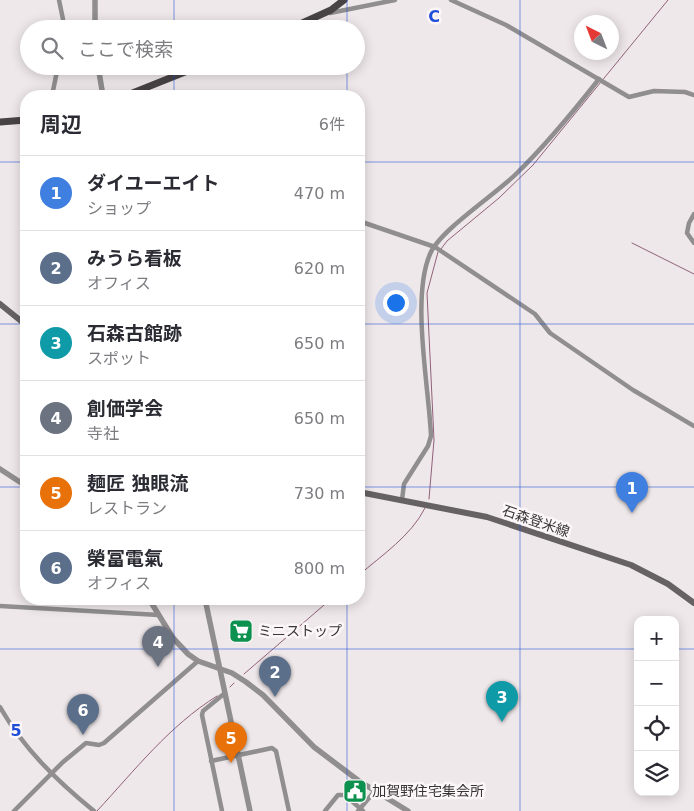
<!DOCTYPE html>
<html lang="ja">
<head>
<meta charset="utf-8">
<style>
	:root { --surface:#fff; --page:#f7f7f7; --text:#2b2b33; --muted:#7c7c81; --line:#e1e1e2; --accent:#d93025 }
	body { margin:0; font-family:"DejaVu Sans","Noto Sans JP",sans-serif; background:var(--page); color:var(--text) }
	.controls { position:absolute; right:15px; bottom:15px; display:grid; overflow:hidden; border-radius:10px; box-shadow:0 2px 12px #0003 }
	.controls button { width:45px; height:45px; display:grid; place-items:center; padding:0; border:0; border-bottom:1px solid var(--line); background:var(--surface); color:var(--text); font:25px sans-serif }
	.compass { position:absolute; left:574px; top:15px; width:45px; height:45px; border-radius:50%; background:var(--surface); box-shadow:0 2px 12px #0003; rotate:318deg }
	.you { position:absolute; left:395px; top:302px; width:18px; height:18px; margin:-12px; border:4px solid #fff; border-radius:50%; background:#1a73e8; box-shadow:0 0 0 8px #1a73e833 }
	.badge { display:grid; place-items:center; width:32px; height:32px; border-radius:50%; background:var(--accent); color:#fff; font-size:16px; font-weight:700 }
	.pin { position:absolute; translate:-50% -41px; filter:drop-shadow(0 1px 2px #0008) }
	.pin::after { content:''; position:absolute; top:26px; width:18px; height:15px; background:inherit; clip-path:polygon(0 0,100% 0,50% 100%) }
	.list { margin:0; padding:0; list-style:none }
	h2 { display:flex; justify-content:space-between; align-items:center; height:65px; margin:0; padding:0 20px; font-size:21px }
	h2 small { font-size:16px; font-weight:400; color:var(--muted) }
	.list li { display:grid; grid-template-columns:32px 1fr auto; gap:15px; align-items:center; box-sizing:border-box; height:75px; padding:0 20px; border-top:1px solid var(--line) }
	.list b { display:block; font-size:19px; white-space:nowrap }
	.list p { margin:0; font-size:16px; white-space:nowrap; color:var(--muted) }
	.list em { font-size:16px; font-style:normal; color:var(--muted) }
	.icon { flex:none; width:28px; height:28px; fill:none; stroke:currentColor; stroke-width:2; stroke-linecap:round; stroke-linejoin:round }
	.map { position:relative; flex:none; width:694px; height:811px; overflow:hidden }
	.search { position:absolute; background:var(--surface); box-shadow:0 2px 12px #0003; left:20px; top:20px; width:345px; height:55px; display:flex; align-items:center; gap:12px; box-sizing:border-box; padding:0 18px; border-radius:28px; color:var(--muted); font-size:19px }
	.panel { position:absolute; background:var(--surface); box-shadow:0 2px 12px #0003; left:20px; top:90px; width:345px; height:515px; border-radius:20px }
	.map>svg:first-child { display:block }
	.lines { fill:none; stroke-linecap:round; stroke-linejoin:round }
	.stream { stroke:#916078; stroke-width:1 }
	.minor { stroke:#908e8f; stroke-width:4.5 }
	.tertiary { stroke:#908e8f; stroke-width:5.5 }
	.secondary { stroke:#666264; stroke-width:6 }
	.primary { stroke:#484446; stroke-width:7 }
	.grid { fill:none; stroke:#1d4ed8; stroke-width:1; stroke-opacity:0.55 }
	.labels { text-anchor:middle; stroke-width:5; stroke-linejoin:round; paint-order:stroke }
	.street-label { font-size:14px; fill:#373536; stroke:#fcf6f8 }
	.poi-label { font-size:14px; fill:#373536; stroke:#fcf6f8; text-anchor:start }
	.grid-label { font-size:16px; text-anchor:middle; font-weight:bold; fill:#1d4ed8; stroke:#fcf6f8; stroke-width:5; stroke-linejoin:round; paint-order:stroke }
</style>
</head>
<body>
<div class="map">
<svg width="694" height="811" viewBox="0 0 694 811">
	<rect width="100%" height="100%" fill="#efe8eb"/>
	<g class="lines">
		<!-- stream -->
		<g class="stream">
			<path d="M 632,243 L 694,274"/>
			<path d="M 441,249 L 447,241 L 499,198 L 533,165 L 668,0"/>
			<path d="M 429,499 L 434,440 L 427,293 L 438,252"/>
			<path d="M 359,575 C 382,555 411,536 425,508"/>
			<path d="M 244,674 L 331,599"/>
			<path d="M 230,687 L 234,683"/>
			<path d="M 97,811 C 135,770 169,726 217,696"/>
		</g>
		<!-- minor -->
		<g class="minor">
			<path d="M 59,0 L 65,29"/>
			<path d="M 451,0 L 506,25 L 629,97 L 654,91 L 685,92 L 694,95"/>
			<path d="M 330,13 L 395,0"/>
			<path d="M 52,96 L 58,66"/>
			<path d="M 694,214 L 689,223 L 687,233 L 694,243"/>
			<path d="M 359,221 L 435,247 L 535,314 L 550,333 L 633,390 L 694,426"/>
			<path d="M 402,500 L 404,484 L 428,446 L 431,436 C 429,387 411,298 430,254 C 440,230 496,194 516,174 C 546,145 573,112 599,79"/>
			<path d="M 0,606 L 159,615"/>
			<path d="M 0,707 C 24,749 57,781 94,811"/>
			<path d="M 211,761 L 272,748 L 276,751 L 289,811"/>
			<path d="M 14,811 L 63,762 L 86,743 L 99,745 L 104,743 L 198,661"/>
			<path d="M 222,811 L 202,715 L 203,711 L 225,693"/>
			<path d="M 325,811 L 338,795 L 345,795 L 363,811"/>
			<path d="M 358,811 L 374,792"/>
		</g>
		<!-- tertiary -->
		<g class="tertiary">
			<path d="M 95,29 L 95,0"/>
			<path d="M 98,66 L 103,96"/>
			<path d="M 0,469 L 26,486"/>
			<path d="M 149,599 L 173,638 L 188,654 L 198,661 L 232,673 L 246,682 L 263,695 L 314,747 L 359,781 L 408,811"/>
			<path d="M 205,599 L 250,811"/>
		</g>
		<!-- secondary -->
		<g class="secondary">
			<path d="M 0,304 L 26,325"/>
			<path d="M 359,492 L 487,517 L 631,565 L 668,584 L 694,603"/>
		</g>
		<!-- primary -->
		<g class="primary">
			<path d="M 289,29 L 331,10 L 344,0"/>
			<path d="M 125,96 L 200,66"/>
			<path d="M 0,122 L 26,120"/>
		</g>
	</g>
	<!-- grid -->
	<path class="grid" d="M 174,0 L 174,29M 347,0 L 347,29M 520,0 L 520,811M 174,66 L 174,96M 347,66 L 347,96M 0,162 L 26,162M 359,162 L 694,162M 0,324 L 26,324M 359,324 L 694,324M 0,487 L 26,487M 359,487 L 694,487M 174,599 L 174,811M 347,599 L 347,811M 0,649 L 638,649M 675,649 L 694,649"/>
	<!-- icons -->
	<defs>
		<g id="supermarket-square" transform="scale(1.25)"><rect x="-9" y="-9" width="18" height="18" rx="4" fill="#0d914f" stroke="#fcf6f8"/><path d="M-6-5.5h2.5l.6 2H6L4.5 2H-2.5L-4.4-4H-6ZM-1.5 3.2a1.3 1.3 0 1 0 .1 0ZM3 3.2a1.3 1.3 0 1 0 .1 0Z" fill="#fff"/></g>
		<g id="civic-square" transform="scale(1.25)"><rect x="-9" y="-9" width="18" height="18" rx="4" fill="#0d914f" stroke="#fcf6f8"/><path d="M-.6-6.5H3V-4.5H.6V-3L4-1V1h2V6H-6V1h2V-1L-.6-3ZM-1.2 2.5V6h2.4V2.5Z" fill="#fff"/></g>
	</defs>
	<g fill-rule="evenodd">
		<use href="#supermarket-square" x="241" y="631"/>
		<use href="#civic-square" x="355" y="791"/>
	</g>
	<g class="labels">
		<!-- street labels -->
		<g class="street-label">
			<text transform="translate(536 521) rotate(19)" y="5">石森登米線</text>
		</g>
		<!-- poi labels -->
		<g class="poi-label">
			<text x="258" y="636">ミニストップ</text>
			<text x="372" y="796">加賀野住宅集会所</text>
		</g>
	</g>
	<g class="grid-label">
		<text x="434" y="22">C</text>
		<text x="16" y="736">5</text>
	</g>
</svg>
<div class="controls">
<button>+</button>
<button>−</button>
<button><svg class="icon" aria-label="locate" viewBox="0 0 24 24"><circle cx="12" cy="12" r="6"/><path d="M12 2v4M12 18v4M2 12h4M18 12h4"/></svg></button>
<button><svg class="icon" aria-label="layers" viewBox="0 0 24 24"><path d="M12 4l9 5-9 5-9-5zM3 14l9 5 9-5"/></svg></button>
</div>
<svg class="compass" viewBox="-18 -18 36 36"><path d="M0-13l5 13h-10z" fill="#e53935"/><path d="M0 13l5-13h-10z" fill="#7c7c81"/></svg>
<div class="you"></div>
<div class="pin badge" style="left:632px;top:513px;background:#3f7fe0">1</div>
<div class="pin badge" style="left:275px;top:697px;background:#5c6f8a">2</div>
<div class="pin badge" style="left:502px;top:722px;background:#0f9aa8">3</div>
<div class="pin badge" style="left:158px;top:667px;background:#6b7280">4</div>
<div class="pin badge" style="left:231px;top:763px;background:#e8710a">5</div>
<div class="pin badge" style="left:83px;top:735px;background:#5c6f8a">6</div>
<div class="search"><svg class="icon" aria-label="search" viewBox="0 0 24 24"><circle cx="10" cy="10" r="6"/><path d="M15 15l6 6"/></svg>ここで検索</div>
<section class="panel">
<h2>周辺<small>6件</small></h2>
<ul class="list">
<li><span class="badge" style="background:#3f7fe0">1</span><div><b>ダイユーエイト</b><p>ショップ</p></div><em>470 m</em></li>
<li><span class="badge" style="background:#5c6f8a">2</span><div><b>みうら看板</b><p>オフィス</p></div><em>620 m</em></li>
<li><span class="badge" style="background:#0f9aa8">3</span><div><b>石森古館跡</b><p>スポット</p></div><em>650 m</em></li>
<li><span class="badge" style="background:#6b7280">4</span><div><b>創価学会</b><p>寺社</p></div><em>650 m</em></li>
<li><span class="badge" style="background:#e8710a">5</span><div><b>麺匠 独眼流</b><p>レストラン</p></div><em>730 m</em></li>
<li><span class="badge" style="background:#5c6f8a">6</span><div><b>榮冨電氣</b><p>オフィス</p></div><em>800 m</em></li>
</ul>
</section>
</div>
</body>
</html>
